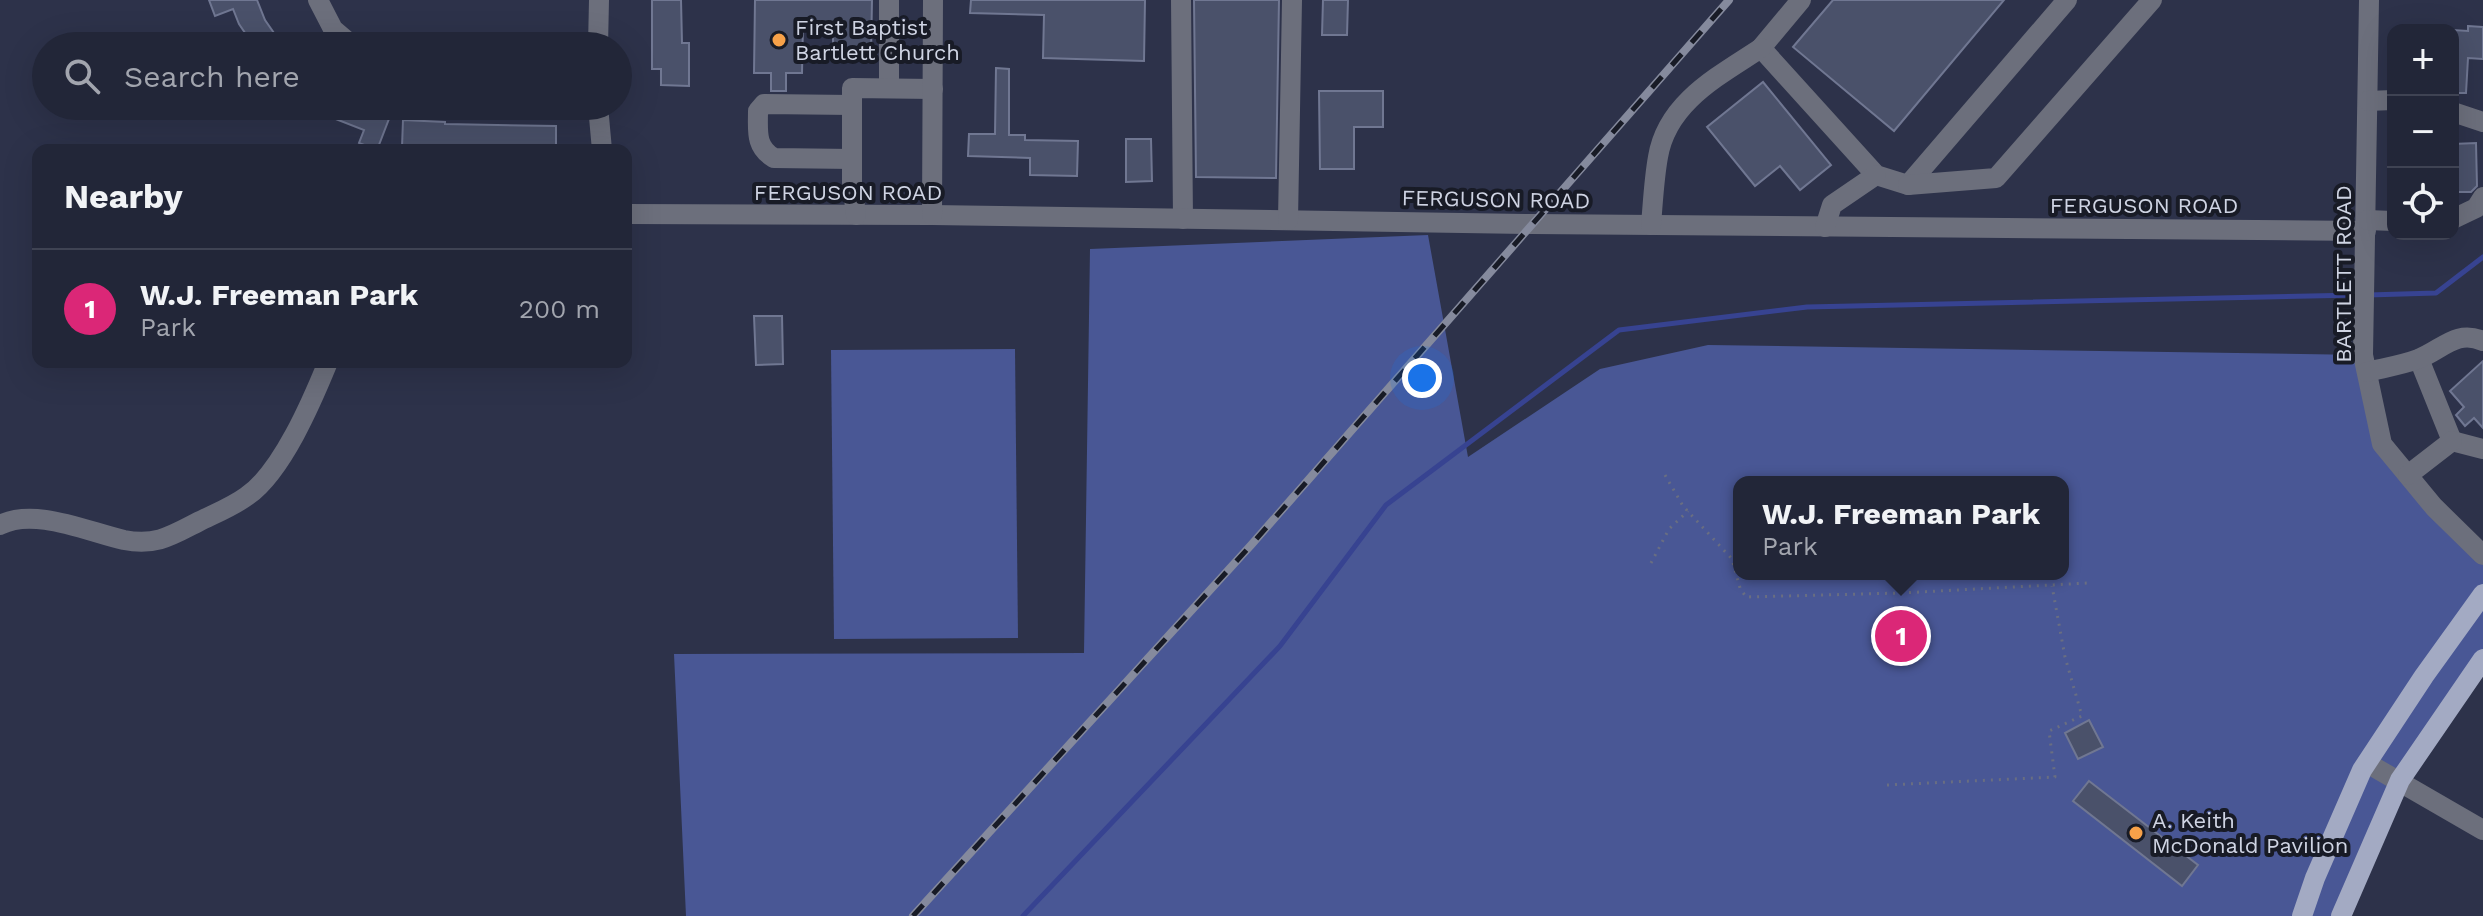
<!DOCTYPE html>
<html lang="en">
<head>
<meta charset="utf-8">
<style>
	:root { --surface:#222638; --page:#2a2e40; --text:#f1f3f6; --muted:#a2a5ae; --line:#3f4353; --accent:#db2777 }
	body { margin:0; font-family:"Work Sans",sans-serif; background:var(--page); color:var(--text) }
	.controls { position:absolute; right:24px; top:24px; display:grid; overflow:hidden; border-radius:16px; box-shadow:0 8px 32px #0002 }
	.controls button { width:72px; height:72px; display:grid; place-items:center; padding:0; border:0; border-bottom:2px solid var(--line); background:var(--surface); color:var(--text); font:40px sans-serif }
	.you { position:absolute; left:1422px; top:378px; width:28px; height:28px; margin:-20px; border:6px solid #fff; border-radius:50%; background:#1a73e8; box-shadow:0 0 0 12px #1a73e833 }
	.badge { display:grid; place-items:center; width:52px; height:52px; border-radius:50%; background:var(--accent); color:#fff; font-size:26px; font-weight:700 }
	.pin { position:absolute; translate:-50% -50%; border:4px solid #fff; box-shadow:0 2px 8px #0006 }
	.popup { position:absolute; left:1733px; top:476px; width:336px; height:104px; box-sizing:border-box; display:grid; place-content:center; border-radius:16px; background:var(--surface); filter:drop-shadow(0 2px 6px #0005); font-size:26px; white-space:nowrap; color:var(--muted) }
	.popup b { font-size:30px; color:var(--text) }
	.popup::after { content:''; position:absolute; left:50%; top:100%; margin-left:-16px; border:16px solid transparent; border-top-color:var(--surface) }
	.list { margin:0; padding:0; list-style:none }
	h2 { display:flex; justify-content:space-between; align-items:center; height:104px; margin:0; padding:0 32px; font-size:34px }
	h2 small { font-size:26px; font-weight:400; color:var(--muted) }
	.list li { display:grid; grid-template-columns:52px 1fr auto; gap:24px; align-items:center; box-sizing:border-box; height:120px; padding:0 32px; border-top:2px solid var(--line) }
	.list b { display:block; font-size:30px; white-space:nowrap }
	.list p { margin:0; font-size:26px; white-space:nowrap; color:var(--muted) }
	.list em { font-size:26px; font-style:normal; color:var(--muted) }
	.icon { flex:none; width:44px; height:44px; fill:none; stroke:currentColor; stroke-width:2; stroke-linecap:round; stroke-linejoin:round }
	.map { position:relative; flex:none; width:2483px; height:916px; overflow:hidden }
	.search { position:absolute; background:var(--surface); box-shadow:0 8px 32px #0002; left:32px; top:32px; width:600px; height:88px; display:flex; align-items:center; gap:20px; box-sizing:border-box; padding:0 28px; border-radius:44px; color:var(--muted); font-size:30px }
	.panel { position:absolute; background:var(--surface); box-shadow:0 8px 32px #0002; left:32px; top:144px; width:600px; height:224px; border-radius:16px }
	.map>svg:first-child { display:block }
	.green { fill:#495795; fill-rule:evenodd }
	.lines { fill:none; stroke-linecap:round; stroke-linejoin:round }
	.stream { stroke:#374391; stroke-width:5 }
	.building { fill:#4a516a; stroke:#707792; stroke-width:2 }
	.path { stroke:#696e82; stroke-width:3; stroke-dasharray:2 6; stroke-linecap:butt }
	.minor { stroke:#6c6f7c; stroke-width:20 }
	.major { stroke:#a3aac3; stroke-width:20 }
	.rail-casing { stroke:#858a9d; stroke-width:8 }
	.rail { stroke:#181b26; stroke-width:5; stroke-dasharray:15; stroke-linecap:butt }
	.poi-dot { fill:#f7a149; stroke:#181b26; stroke-width:3 }
	.labels { text-anchor:middle; stroke-width:8; stroke-linejoin:round; paint-order:stroke }
	.poi-label { font-size:22px; fill:#cfd4e3; stroke:#181b26; text-anchor:start }
	.street-label { font-size:22px; fill:#cfd4e3; stroke:#181b26 }
</style>
</head>
<body>
<div class="map">
<svg width="2483" height="916" viewBox="0 0 2483 916">
	<rect width="100%" height="100%" fill="#2d324a"/>
	<!-- green -->
	<g class="green">
		<path d="M 1428,235 L 1468,457 L 1600,369 L 1708,345 L 2363,355 L 2382,444 L 2483,555 L 2483,659 L 2451,703 L 2341,916 L 686,916 L 674,654 L 1084,653 L 1090,249 ZM 1739,482 L 2063,482 L 2063,574 L 1739,574 Z"/>
		<path d="M 1015,349 L 1018,638 L 834,639 L 831,350 Z"/>
	</g>
	<g class="lines">
		<!-- stream -->
		<g class="stream">
			<path d="M 2368,295 L 2436,293 L 2483,257"/>
			<path d="M 1023,916 L 1280,646 L 1386,505 L 1619,330 L 1807,307 L 2358,295"/>
		</g>
	</g>
	<!-- building -->
	<g class="building">
		<path d="M 209,0 L 257,0 L 265,20 L 283,46 L 254,46 L 239,24 L 233,9 L 215,16 Z"/>
		<path d="M 652,0 L 681,0 L 682,43 L 689,43 L 689,86 L 661,85 L 661,69 L 652,69 Z"/>
		<path d="M 755,0 L 872,0 L 871,54 L 833,53 L 833,26 L 803,25 L 802,73 L 786,73 L 786,91 L 771,91 L 771,73 L 754,73 Z"/>
		<path d="M 971,0 L 1145,0 L 1144,61 L 1043,58 L 1044,15 L 970,13 Z"/>
		<path d="M 1194,0 L 1279,0 L 1276,178 L 1196,177 Z"/>
		<path d="M 1323,0 L 1348,0 L 1347,35 L 1322,35 Z"/>
		<path d="M 1833,0 L 2004,0 L 1894,131 L 1793,47 Z"/>
		<path d="M 2468,26 L 2483,27 L 2483,59 L 2468,58 L 2466,93 L 2453,93 L 2453,30 L 2468,31 Z"/>
		<path d="M 996,68 L 1009,69 L 1009,135 L 1025,135 L 1025,140 L 1078,141 L 1077,176 L 1030,175 L 1030,158 L 968,156 L 969,134 L 995,134 Z"/>
		<path d="M 1763,82 L 1831,165 L 1800,190 L 1780,166 L 1755,186 L 1707,127 Z"/>
		<path d="M 1319,91 L 1383,91 L 1383,127 L 1354,127 L 1354,169 L 1320,169 Z"/>
		<path d="M 378,106 L 392,111 L 377,150 L 359,143 L 364,130 L 305,107 Z"/>
		<path d="M 403,120 L 445,122 L 445,124 L 556,126 L 556,150 L 417,150 L 417,148 L 402,147 Z"/>
		<path d="M 1126,139 L 1151,139 L 1152,181 L 1126,182 Z"/>
		<path d="M 2476,143 L 2477,186 L 2471,192 L 2453,192 L 2453,144 Z"/>
		<path d="M 754,316 L 782,316 L 783,364 L 756,365 Z"/>
		<path d="M 2483,361 L 2483,428 L 2474,418 L 2465,426 L 2456,415 L 2464,407 L 2450,391 Z"/>
		<path d="M 2089,720 L 2103,747 L 2078,759 L 2065,733 Z"/>
		<path d="M 2089,781 L 2198,865 L 2182,886 L 2073,801 Z"/>
	</g>
	<g class="lines">
		<!-- path -->
		<g class="path">
			<path d="M 1665,475 L 1683,506 L 1732,559 L 1740,588 L 1746,597 L 1901,593 L 2088,583"/>
			<path d="M 1651,563 L 1669,529 L 1688,511"/>
			<path d="M 1887,785 L 2055,777 L 2049,731 L 2082,716 L 2065,657 L 2052,586"/>
		</g>
		<!-- minor -->
		<g class="minor">
			<path d="M 318,0 L 333,29 L 353,46"/>
			<path d="M 1181,0 L 1183,219"/>
			<path d="M 1801,0 L 1761,48 L 1876,175 L 1908,185 L 2067,0"/>
			<path d="M 2369,0 L 2363,355 L 2382,444 L 2434,507 L 2483,555"/>
			<path d="M 598,46 L 599,0"/>
			<path d="M 889,88 L 889,0"/>
			<path d="M 2368,101 L 2393,100"/>
			<path d="M 852,105 L 764,104 L 758,111 C 758,131 755,147 774,158 L 852,159"/>
			<path d="M 598,106 L 602,150"/>
			<path d="M 2453,112 L 2483,122"/>
			<path d="M 1908,185 L 1996,178 L 2152,0"/>
			<path d="M 626,214 L 932,215 L 1532,224 L 2366,231"/>
			<path d="M 856,215 L 852,182 L 852,88 L 933,89"/>
			<path d="M 932,215 L 933,0"/>
			<path d="M 2453,219 L 2476,208 L 2483,197"/>
			<path d="M 1288,220 L 1292,0"/>
			<path d="M 2367,220 L 2393,221"/>
			<path d="M 1651,225 C 1653,202 1654,179 1658,157 C 1667,102 1719,76 1761,48"/>
			<path d="M 1825,227 L 1832,205 L 1876,175"/>
			<path d="M 2419,359 L 2452,441"/>
			<path d="M 2367,372 C 2383,368 2402,365 2418,359 C 2442,350 2456,329 2483,341"/>
			<path d="M 2452,441 L 2483,449"/>
			<path d="M 2408,475 L 2452,441"/>
			<path d="M 0,525 C 34,507 88,532 124,540 C 156,546 171,536 198,522 C 214,514 232,507 247,496 C 282,472 312,401 328,362"/>
			<path d="M 2367,763 L 2483,830"/>
		</g>
		<!-- major -->
		<g class="major">
			<path d="M 2302,916 L 2315,878 L 2362,770 L 2424,676 L 2483,594"/>
			<path d="M 2341,916 L 2400,780 L 2483,659"/>
		</g>
		<!-- rail casing -->
		<g class="rail-casing">
			<path id="rail" d="M 913,916 L 1252,544 L 1729,0"/>
		</g>
		<!-- rail -->
		<use href="#rail" class="rail"/>
	</g>
	<!-- markers -->
	<g class="poi-dot">
		<circle cx="779" cy="40" r="8"/>
		<circle cx="2136" cy="833" r="8"/>
	</g>
	<g class="labels">
		<!-- poi labels -->
		<g class="poi-label">
			<text x="795" y="35">First Baptist<tspan x="795" dy="25">Bartlett Church</tspan></text>
			<text x="2152" y="828">A. Keith<tspan x="2152" dy="25">McDonald Pavilion</tspan></text>
		</g>
		<!-- street labels -->
		<g class="street-label">
			<text x="848" y="200">FERGUSON ROAD</text>
			<text transform="translate(1496 199) rotate(1)" y="8">FERGUSON ROAD</text>
			<text x="2144" y="213">FERGUSON ROAD</text>
			<text transform="translate(2343 274) rotate(-90)" y="8">BARTLETT ROAD</text>
		</g>
	</g>
</svg>
<div class="controls">
<button>+</button>
<button>−</button>
<button><svg class="icon" aria-label="locate" viewBox="0 0 24 24"><circle cx="12" cy="12" r="6"/><path d="M12 2v4M12 18v4M2 12h4M18 12h4"/></svg></button>
</div>
<div class="you"></div>
<div class="pin badge" style="left:1901px;top:636px">1</div>
<div class="popup"><b>W.J. Freeman Park</b>Park</div>
<div class="search"><svg class="icon" aria-label="search" viewBox="0 0 24 24"><circle cx="10" cy="10" r="6"/><path d="M15 15l6 6"/></svg>Search here</div>
<section class="panel">
<h2>Nearby<small></small></h2>
<ul class="list">
<li><span class="badge">1</span><div><b>W.J. Freeman Park</b><p>Park</p></div><em>200 m</em></li>
</ul>
</section>
</div>
</body>
</html>
